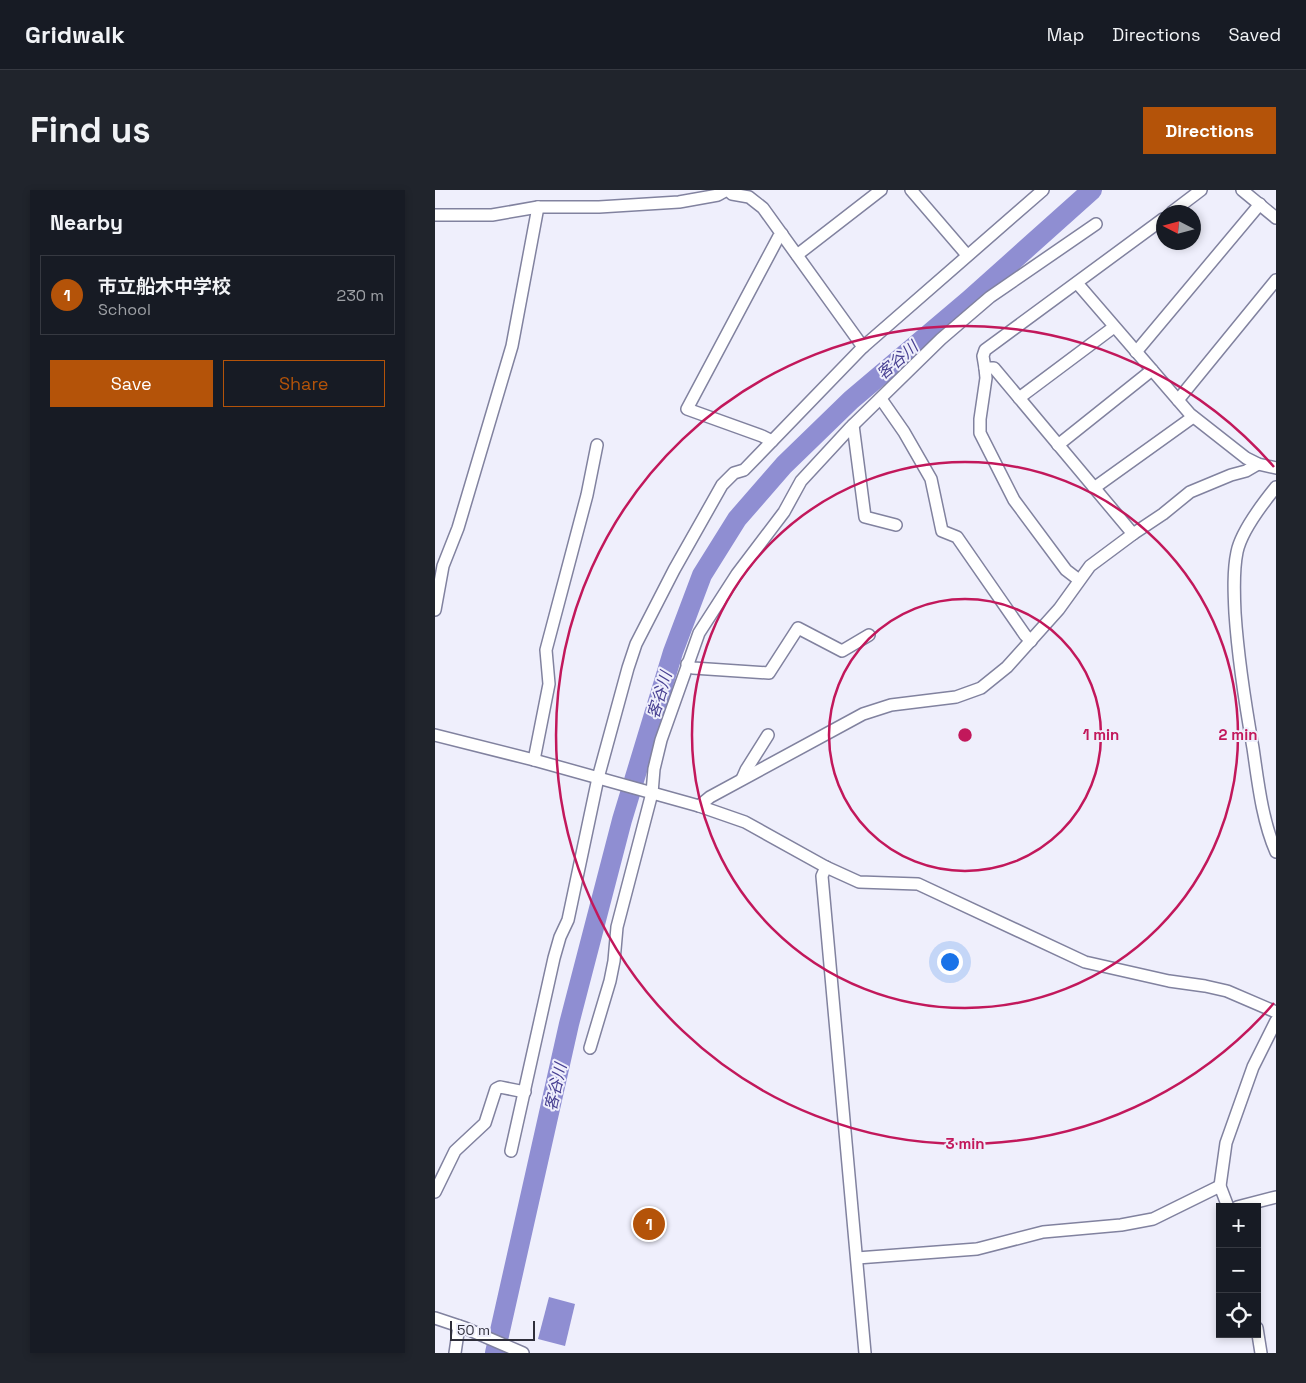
<!DOCTYPE html>
<html lang="en">
<head>
<meta charset="utf-8">
<style>
	:root { --surface:#171b24; --page:#20242c; --text:#f1f3f6; --muted:#9ea1a6; --line:#363941; --accent:#b45309 }
	body { margin:0; font-family:"Space Grotesk","Noto Sans JP",sans-serif; background:var(--page); color:var(--text) }
	.controls { position:absolute; right:15px; bottom:15px; display:grid; overflow:hidden; border-radius:0px; box-shadow:0 2px 8px #0003 }
	.controls button { width:45px; height:45px; display:grid; place-items:center; padding:0; border:0; border-bottom:1px solid var(--line); background:var(--surface); color:var(--text); font:25px sans-serif }
	.compass { position:absolute; left:721px; top:15px; width:45px; height:45px; border-radius:50%; background:var(--surface); box-shadow:0 2px 8px #0003; rotate:276deg }
	.scale { position:absolute; left:15px; bottom:12px; width:85px; box-sizing:border-box; padding-left:5px; border:2px solid #2e2e3a; border-top:0; font-size:14px; line-height:18px; white-space:nowrap; color:#2e2e3a; -webkit-text-stroke:4px #efeffc; paint-order:stroke }
	.you { position:absolute; left:514px; top:771px; width:18px; height:18px; margin:-12px; border:4px solid #fff; border-radius:50%; background:#1a73e8; box-shadow:0 0 0 8px #1a73e833 }
	.badge { display:grid; place-items:center; width:32px; height:32px; border-radius:50%; background:var(--accent); color:#fff; font-size:16px; font-weight:700 }
	.pin { position:absolute; translate:-50% -50%; border:2px solid #fff; box-shadow:0 1px 5px #0006 }
	.list { margin:0; padding:0; list-style:none }
	h2 { display:flex; justify-content:space-between; align-items:center; height:65px; margin:0; padding:0 20px; font-size:21px }
	h2 small { font-size:16px; font-weight:400; color:var(--muted) }
	.list li { display:grid; grid-template-columns:32px 1fr auto; gap:15px; align-items:center; box-sizing:border-box; height:80px; margin:0 10px 10px; padding:0 10px; border:1px solid var(--line); border-radius:0px }
	.list b { display:block; font-size:19px; white-space:nowrap }
	.list p { margin:0; font-size:16px; white-space:nowrap; color:var(--muted) }
	.list em { font-size:16px; font-style:normal; color:var(--muted) }
	.actions { display:flex; gap:10px; padding:15px 20px }
	.actions a { flex:1; padding:11px 0; border:1px solid var(--accent); border-radius:0px; text-align:center; font-size:18px; color:var(--accent) }
	.actions .main { background:var(--accent); color:#fff }
	.icon { flex:none; width:28px; height:28px; fill:none; stroke:currentColor; stroke-width:2; stroke-linecap:round; stroke-linejoin:round }
	.map { position:relative; flex:none; width:841px; height:1163px; overflow:hidden; border-radius:0px }
	header { display:flex; align-items:center; gap:30px; box-sizing:border-box; height:70px; padding:0 25px; background:var(--surface); border-bottom:1px solid var(--line) }
	header strong { font-size:24px }
	nav { display:flex; gap:28px; margin-inline-start:auto; font-size:18px }
	.intro { display:flex; align-items:center; justify-content:space-between; box-sizing:border-box; height:120px; padding:0 30px }
	h1 { margin:0; font-size:35px }
	.button { padding:12px 22px; border-radius:0px; background:var(--accent); color:#fff; font-size:18px; font-weight:700 }
	main { display:flex; gap:30px; padding:0 30px }
	aside { flex:1; background:var(--surface); border-radius:0px; box-shadow:0 2px 8px #0003 }
	.map>svg:first-child { display:block }
	.water { fill:#8f8ed2 }
	.lines { fill:none; stroke-linecap:round; stroke-linejoin:round }
	.river { stroke:#8f8ed2; stroke-width:20 }
	.minor-casing { stroke:#81829f; stroke-width:14 }
	.minor { stroke:#fff; stroke-width:11 }
	.ring { fill:none; stroke:#c2185b; stroke-width:2.5 }
	.labels { text-anchor:middle; stroke-width:4; stroke-linejoin:round; paint-order:stroke }
	.water-label { font-size:16px; font-style:italic; fill:#484092; stroke:#efeffc }
	.centre { fill:#c2185b; stroke:#efeffc; stroke-width:2.5 }
	.ring-label { font-size:15px; text-anchor:middle; font-weight:bold; fill:#c2185b; stroke:#efeffc; stroke-width:4; stroke-linejoin:round; paint-order:stroke }
</style>
</head>
<body>
<header>
<strong>Gridwalk</strong>
<nav><a>Map</a><a>Directions</a><a>Saved</a></nav>
</header>
<div class="intro"><h1>Find us</h1><a class="button">Directions</a></div>
<main>
<aside>
<h2>Nearby<small></small></h2>
<ul class="list">
<li><span class="badge">1</span><div><b>市立船木中学校</b><p>School</p></div><em>230 m</em></li>
</ul>
<div class="actions"><a class="main">Save</a><a>Share</a></div>
</aside>
<div class="map">
<svg width="841" height="1163" viewBox="0 0 841 1163">
	<rect width="100%" height="100%" fill="#efeffc"/>
	<!-- water -->
	<path class="water" d="M 114,1107 L 140,1114 L 130,1156 L 103,1149 Z"/>
	<g class="lines">
		<!-- river -->
		<path class="river" d="M 60,1163 L 134,834 L 187,630 L 238,462 L 267,385 L 302,329 L 349,275 L 416,210 L 533,111 L 657,0"/>
		<!-- minor casing -->
		<g class="minor-casing">
			<g id="minor">
				<path d="M 293,0 L 297,4 L 314,7 L 328,18 L 428,157"/>
				<path d="M 476,0 L 532,65"/>
				<path d="M 807,0 L 841,28"/>
				<path d="M 737,22 L 766,0"/>
				<path d="M 0,25 L 57,25 L 103,17 L 164,17 L 244,12 L 283,5 L 292,0"/>
				<path d="M 362,65 L 446,0"/>
				<path d="M 642,93 L 755,224 L 811,268 L 823,274 L 841,278"/>
				<path d="M 701,162 L 825,14"/>
				<path d="M 550,178 L 548,166 L 550,160 L 728,29"/>
				<path d="M 584,208 L 679,137"/>
				<path d="M 446,209 L 469,242 L 496,289 L 507,341 L 522,347 L 590,445 L 596,451"/>
				<path d="M 743,210 L 841,90"/>
				<path d="M 418,235 L 430,327 L 461,335"/>
				<path d="M 337,251 L 327,246 L 252,219 L 343,48 L 347,44"/>
				<path d="M 623,255 L 717,180"/>
				<path d="M 841,297 C 828,313 806,342 802,362 C 798,381 799,403 800,423 C 803,468 810,513 818,558 C 823,592 827,630 841,662"/>
				<path d="M 659,298 L 758,227"/>
				<path d="M 644,390 L 631,380 L 579,310 L 545,243 L 545,229 L 551,188 L 550,178 L 559,178 L 698,344"/>
				<path d="M 0,420 L 8,376 L 23,338 L 77,156 L 103,17"/>
				<path d="M 252,474 L 258,478 L 334,483 L 363,438 L 407,461 L 434,445"/>
				<path d="M 0,545 L 99,570 L 264,616 L 310,632 L 391,677 L 424,692 L 483,694 L 650,772 L 734,791 L 770,796 L 792,801 L 841,822"/>
				<path d="M 99,570 L 114,494 L 111,460 L 152,305 L 162,255"/>
				<path d="M 307,589 L 311,580 L 333,545"/>
				<path d="M 264,616 L 275,607 L 428,524 L 456,515 L 521,507 L 546,498 L 572,477 L 624,419 L 655,376 L 698,344 L 728,324 L 755,302 L 796,285 L 811,281 L 823,274"/>
				<path d="M 391,677 L 387,686 L 430,1163"/>
				<path d="M 155,858 L 175,791 L 179,771 L 182,737 L 217,603 L 219,579 L 226,550 L 264,443 L 302,384 L 349,322 L 366,291 L 415,238 L 506,149 L 555,107 L 661,34"/>
				<path d="M 76,961 L 119,768 L 125,747 L 133,730 L 163,588 L 193,478 L 201,454 L 239,380 L 287,295 L 299,283 L 309,280 L 428,157 L 608,0"/>
				<path d="M 0,1002 L 20,961 L 50,933 L 61,899 L 65,897 L 90,902"/>
				<path d="M 793,1017 L 785,996 L 791,953 L 818,877 L 841,831"/>
				<path d="M 802,1017 L 841,1007"/>
				<path d="M 422,1068 L 542,1059 L 608,1042 L 686,1035 L 718,1029 L 785,996"/>
				<path d="M 0,1128 L 30,1138 L 88,1163"/>
				<path d="M 822,1138 L 826,1163"/>
				<path d="M 20,1163 L 24,1136"/>
			</g>
		</g>
		<!-- minor -->
		<use href="#minor" class="minor"/>
	</g>
	<!-- distance rings -->
	<g class="ring">
		<circle cx="530" cy="545" r="136"/>
		<circle cx="530" cy="545" r="273"/>
		<path d="M839 813A409 409 0 1 1 839 277"/>
	</g>
	<g class="labels">
		<!-- water labels -->
		<g class="water-label">
			<text transform="translate(462 170) rotate(-41)" y="6">客谷川</text>
			<text transform="translate(224 505) rotate(-73)" y="6">客谷川</text>
			<text transform="translate(120 897) rotate(-77)" y="6">客谷川</text>
		</g>
	</g>
	<circle cx="530" cy="545" r="8" class="centre"/>
	<g class="ring-label">
		<text x="666" y="550">1 min</text>
		<text x="803" y="550">2 min</text>
		<text x="530" y="959">3 min</text>
	</g>
</svg>
<div class="controls">
<button>+</button>
<button>−</button>
<button><svg class="icon" aria-label="locate" viewBox="0 0 24 24"><circle cx="12" cy="12" r="6"/><path d="M12 2v4M12 18v4M2 12h4M18 12h4"/></svg></button>
</div>
<svg class="compass" viewBox="-18 -18 36 36"><path d="M0-13l5 13h-10z" fill="#e53935"/><path d="M0 13l5-13h-10z" fill="#9ea1a6"/></svg>
<div class="scale">50 m</div>
<div class="you"></div>
<div class="pin badge" style="left:214px;top:1034px">1</div>
</div>
</main>
</body>
</html>
